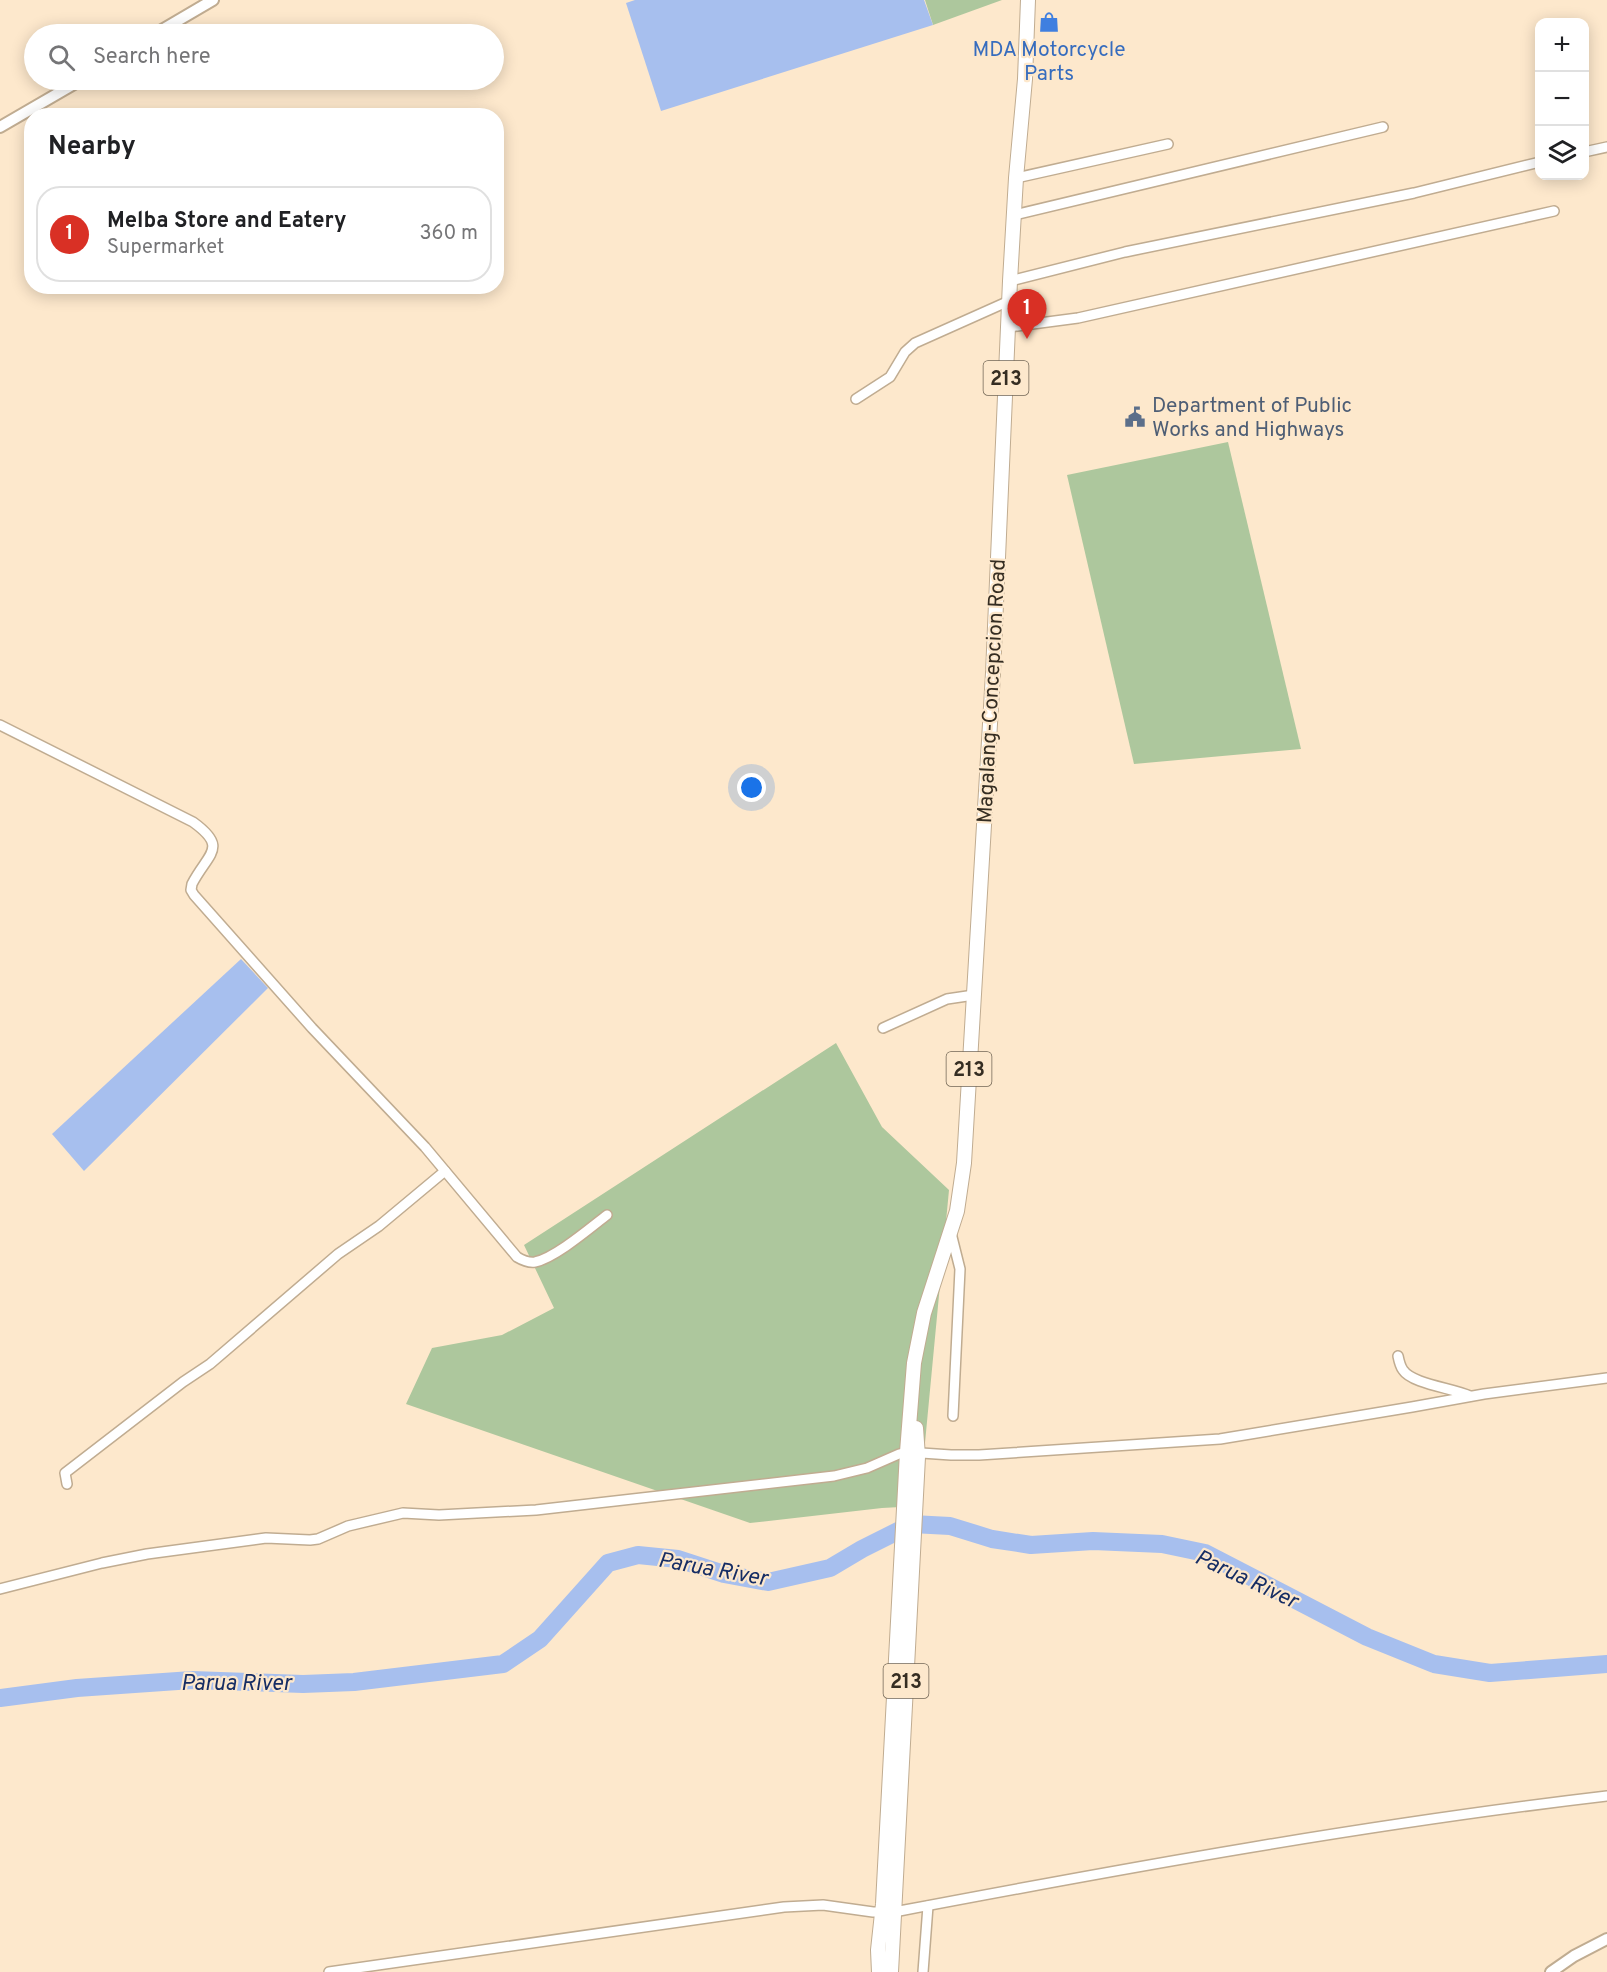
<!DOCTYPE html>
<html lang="en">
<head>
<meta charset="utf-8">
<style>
	:root { --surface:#fff; --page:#f2f2f2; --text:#202124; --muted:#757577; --line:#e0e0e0; --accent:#d93025 }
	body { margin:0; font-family:Overpass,sans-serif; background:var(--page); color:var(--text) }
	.controls { position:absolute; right:18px; top:18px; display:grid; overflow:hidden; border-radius:12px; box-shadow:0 3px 15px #0003 }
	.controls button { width:54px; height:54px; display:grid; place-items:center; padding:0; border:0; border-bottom:2px solid var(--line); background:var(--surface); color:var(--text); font:30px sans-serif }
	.you { position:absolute; left:752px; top:788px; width:21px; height:21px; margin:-15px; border:4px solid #fff; border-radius:50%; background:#1a73e8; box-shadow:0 0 0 9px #1a73e833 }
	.badge { display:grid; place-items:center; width:39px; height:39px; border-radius:50%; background:var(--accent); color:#fff; font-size:20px; font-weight:700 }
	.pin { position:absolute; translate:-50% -50px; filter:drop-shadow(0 2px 3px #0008) }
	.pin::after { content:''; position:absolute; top:32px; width:21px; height:18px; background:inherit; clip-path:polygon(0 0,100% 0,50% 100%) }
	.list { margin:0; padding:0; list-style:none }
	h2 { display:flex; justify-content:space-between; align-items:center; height:78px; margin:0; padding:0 24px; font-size:26px }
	h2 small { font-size:20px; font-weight:400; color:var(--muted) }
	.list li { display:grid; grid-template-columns:39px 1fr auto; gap:18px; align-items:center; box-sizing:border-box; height:96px; margin:0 12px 12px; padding:0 12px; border:2px solid var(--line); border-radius:24px }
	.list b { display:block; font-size:22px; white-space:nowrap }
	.list p { margin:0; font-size:20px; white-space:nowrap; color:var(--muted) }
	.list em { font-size:20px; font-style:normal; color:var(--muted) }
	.icon { flex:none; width:33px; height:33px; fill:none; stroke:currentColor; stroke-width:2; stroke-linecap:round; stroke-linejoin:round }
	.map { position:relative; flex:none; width:1607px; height:1972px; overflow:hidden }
	.search { position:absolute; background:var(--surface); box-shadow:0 3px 15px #0003; left:24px; top:24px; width:480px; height:66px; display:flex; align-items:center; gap:15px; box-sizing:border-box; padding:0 21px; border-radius:33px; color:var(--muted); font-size:22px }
	.panel { position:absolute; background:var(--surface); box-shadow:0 3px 15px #0003; left:24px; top:108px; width:480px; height:186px; border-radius:24px }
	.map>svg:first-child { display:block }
	.green { fill:#adc79d }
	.water { fill:#a7bfee }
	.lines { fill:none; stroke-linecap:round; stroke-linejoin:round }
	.river { stroke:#a7bfee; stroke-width:18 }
	.minor-casing { stroke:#c0ac91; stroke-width:12 }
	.tertiary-casing { stroke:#c0ac91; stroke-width:14 }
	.primary-casing { stroke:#c0ac91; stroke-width:16 }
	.minor { stroke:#fff; stroke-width:9 }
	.tertiary { stroke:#fff; stroke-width:10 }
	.primary { stroke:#fff; stroke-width:14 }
	.labels { text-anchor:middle; stroke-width:4.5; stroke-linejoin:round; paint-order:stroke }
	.shield { fill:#fde8cc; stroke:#716555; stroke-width:1.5 }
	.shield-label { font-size:20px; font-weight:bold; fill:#352d22 }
	.shop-label { font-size:21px; fill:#366cbe; stroke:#fde8cc }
	.service-label { font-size:21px; fill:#4e5e75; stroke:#fde8cc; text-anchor:start }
	.street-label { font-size:21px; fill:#352d22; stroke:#fde8cc }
	.water-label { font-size:22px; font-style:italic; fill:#162d64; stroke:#fde8cc }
</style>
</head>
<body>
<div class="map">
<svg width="1607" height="1972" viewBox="0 0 1607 1972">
	<rect width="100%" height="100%" fill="#fde8cc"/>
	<!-- green -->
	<g class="green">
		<path d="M 925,0 L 1002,0 L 933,25 Z"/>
		<path d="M 1228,442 L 1301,749 L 1134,764 L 1067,475 Z"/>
		<path d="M 836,1043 L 882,1127 L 949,1190 L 919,1506 L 882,1508 L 750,1523 L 406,1404 L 432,1348 L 502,1335 L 554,1308 L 524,1245 Z"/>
	</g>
	<!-- water -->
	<g class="water">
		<path d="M 635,0 L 924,0 L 933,25 L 661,111 L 626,3 Z"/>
		<path d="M 241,959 L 268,988 L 84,1171 L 52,1134 Z"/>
	</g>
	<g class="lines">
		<!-- river -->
		<path class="river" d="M 0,1698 L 77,1688 L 192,1680 L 303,1684 L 354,1682 L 503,1664 L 540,1639 L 608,1563 L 638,1555 L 678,1559 L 724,1574 L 768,1582 L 830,1568 L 862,1549 L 912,1524 L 950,1526 L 992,1539 L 1031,1545 L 1093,1541 L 1162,1544 L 1205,1553 L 1367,1637 L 1434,1664 L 1490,1673 L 1607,1664"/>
		<!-- minor casing -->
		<g class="minor-casing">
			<g id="minor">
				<path d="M 1584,152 L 1607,147"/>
				<path d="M 1016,178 L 1168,144"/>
				<path d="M 1014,215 L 1383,127"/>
				<path d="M 1010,281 L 1125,252 L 1414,193 L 1540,162"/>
				<path d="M 1009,327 L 1078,318 L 1554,211"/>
				<path d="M 856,399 L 890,377 L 905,352 L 915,343 L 1009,301"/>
				<path d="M 0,725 L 193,822 C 229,848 208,853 192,884 L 191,890 L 194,895 L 312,1028 L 425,1147 L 517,1257 C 522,1260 528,1263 535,1262 C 555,1258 590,1228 607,1215"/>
				<path d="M 883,1028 L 947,999 L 974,995"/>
				<path d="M 951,1233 L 960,1269 L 953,1416"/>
				<path d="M 1398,1356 C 1399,1361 1400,1366 1403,1370 C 1412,1384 1453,1388 1470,1396"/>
				<path d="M 67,1484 L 65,1473 L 183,1382 L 210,1364 L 338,1254 L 379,1226 L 445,1171"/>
				<path d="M 0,1589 L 102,1563 L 147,1554 L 266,1538 L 310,1540 L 318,1539 L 348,1526 L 403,1513 L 439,1515 L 536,1510 L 834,1476 L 867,1468 L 899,1454 L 907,1452 L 951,1455 L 979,1455 L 1220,1439 L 1412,1407 L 1484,1394 L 1607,1378"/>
				<path d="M 329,1972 L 784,1907 L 823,1905 L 873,1912 L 894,1912 C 1131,1867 1368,1824 1607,1796"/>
				<path d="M 923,1972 L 928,1906"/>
			</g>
		</g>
		<!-- tertiary casing -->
		<g class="tertiary-casing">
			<g id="tertiary">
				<path d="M 155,34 L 213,0"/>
				<path d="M 0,127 L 81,80"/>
				<path d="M 1551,1972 L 1574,1956 L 1607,1939"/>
			</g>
		</g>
		<!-- primary casing -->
		<g class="primary-casing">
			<g id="primary">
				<path d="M 879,1972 L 878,1950 L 883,1904 L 907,1452 L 914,1363 L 924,1313 L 957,1211 L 964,1163 L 993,673 L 1010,281 L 1016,178 L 1025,79 L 1028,0"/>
				<path d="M 891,1972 L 918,1457 L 916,1428"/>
			</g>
		</g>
		<!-- minor -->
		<use href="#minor" class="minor"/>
		<!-- tertiary -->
		<use href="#tertiary" class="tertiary"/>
		<!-- primary -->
		<use href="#primary" class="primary"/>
	</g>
	<!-- icons -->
	<defs>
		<g id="shop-bare" transform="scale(1.62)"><path d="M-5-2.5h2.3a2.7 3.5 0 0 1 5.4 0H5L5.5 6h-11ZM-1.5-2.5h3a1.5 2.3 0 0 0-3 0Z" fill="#3f7fe0" stroke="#fde8cc" stroke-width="2.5" paint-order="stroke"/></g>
		<g id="civic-bare" transform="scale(1.62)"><path d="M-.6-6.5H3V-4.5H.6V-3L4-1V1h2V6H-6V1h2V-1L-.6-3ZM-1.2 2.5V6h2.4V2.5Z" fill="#5c6f8a" stroke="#fde8cc" stroke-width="2.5" paint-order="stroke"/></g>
	</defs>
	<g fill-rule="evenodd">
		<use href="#shop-bare" x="1049" y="22"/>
		<use href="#civic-bare" x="1135" y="417"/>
	</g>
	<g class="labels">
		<!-- shield labels -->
		<g class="shield">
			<rect x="983.5" y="361" width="45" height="34" rx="4.5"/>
			<rect x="946.5" y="1052" width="45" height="34" rx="4.5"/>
			<rect x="883.5" y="1664" width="45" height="34" rx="4.5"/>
		</g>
		<g class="shield-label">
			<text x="1006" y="385">213</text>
			<text x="969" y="1076">213</text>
			<text x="906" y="1688">213</text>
		</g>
		<!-- shop labels -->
		<g class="shop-label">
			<text x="1049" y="56">MDA Motorcycle<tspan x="1049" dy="24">Parts</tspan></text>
		</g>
		<!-- service labels -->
		<g class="service-label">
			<text x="1152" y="412">Department of Public<tspan x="1152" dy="24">Works and Highways</tspan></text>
		</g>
		<!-- street labels -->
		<g class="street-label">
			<text transform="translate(991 691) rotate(-87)" y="7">Magalang-Concepcion Road</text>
		</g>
		<!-- water labels -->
		<g class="water-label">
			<text transform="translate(713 1568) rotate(10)" y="8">Parua River</text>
			<text transform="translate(1247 1578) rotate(25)" y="8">Parua River</text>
			<text x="236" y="1690">Parua River</text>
		</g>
	</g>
</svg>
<div class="controls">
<button>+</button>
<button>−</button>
<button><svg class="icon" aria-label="layers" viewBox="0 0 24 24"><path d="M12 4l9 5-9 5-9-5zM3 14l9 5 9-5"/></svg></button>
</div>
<div class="you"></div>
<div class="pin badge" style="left:1027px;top:339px">1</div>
<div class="search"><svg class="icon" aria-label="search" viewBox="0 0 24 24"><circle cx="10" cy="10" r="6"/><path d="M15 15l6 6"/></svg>Search here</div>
<section class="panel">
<h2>Nearby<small></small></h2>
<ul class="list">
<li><span class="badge">1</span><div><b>Melba Store and Eatery</b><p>Supermarket</p></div><em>360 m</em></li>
</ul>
</section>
</div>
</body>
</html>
